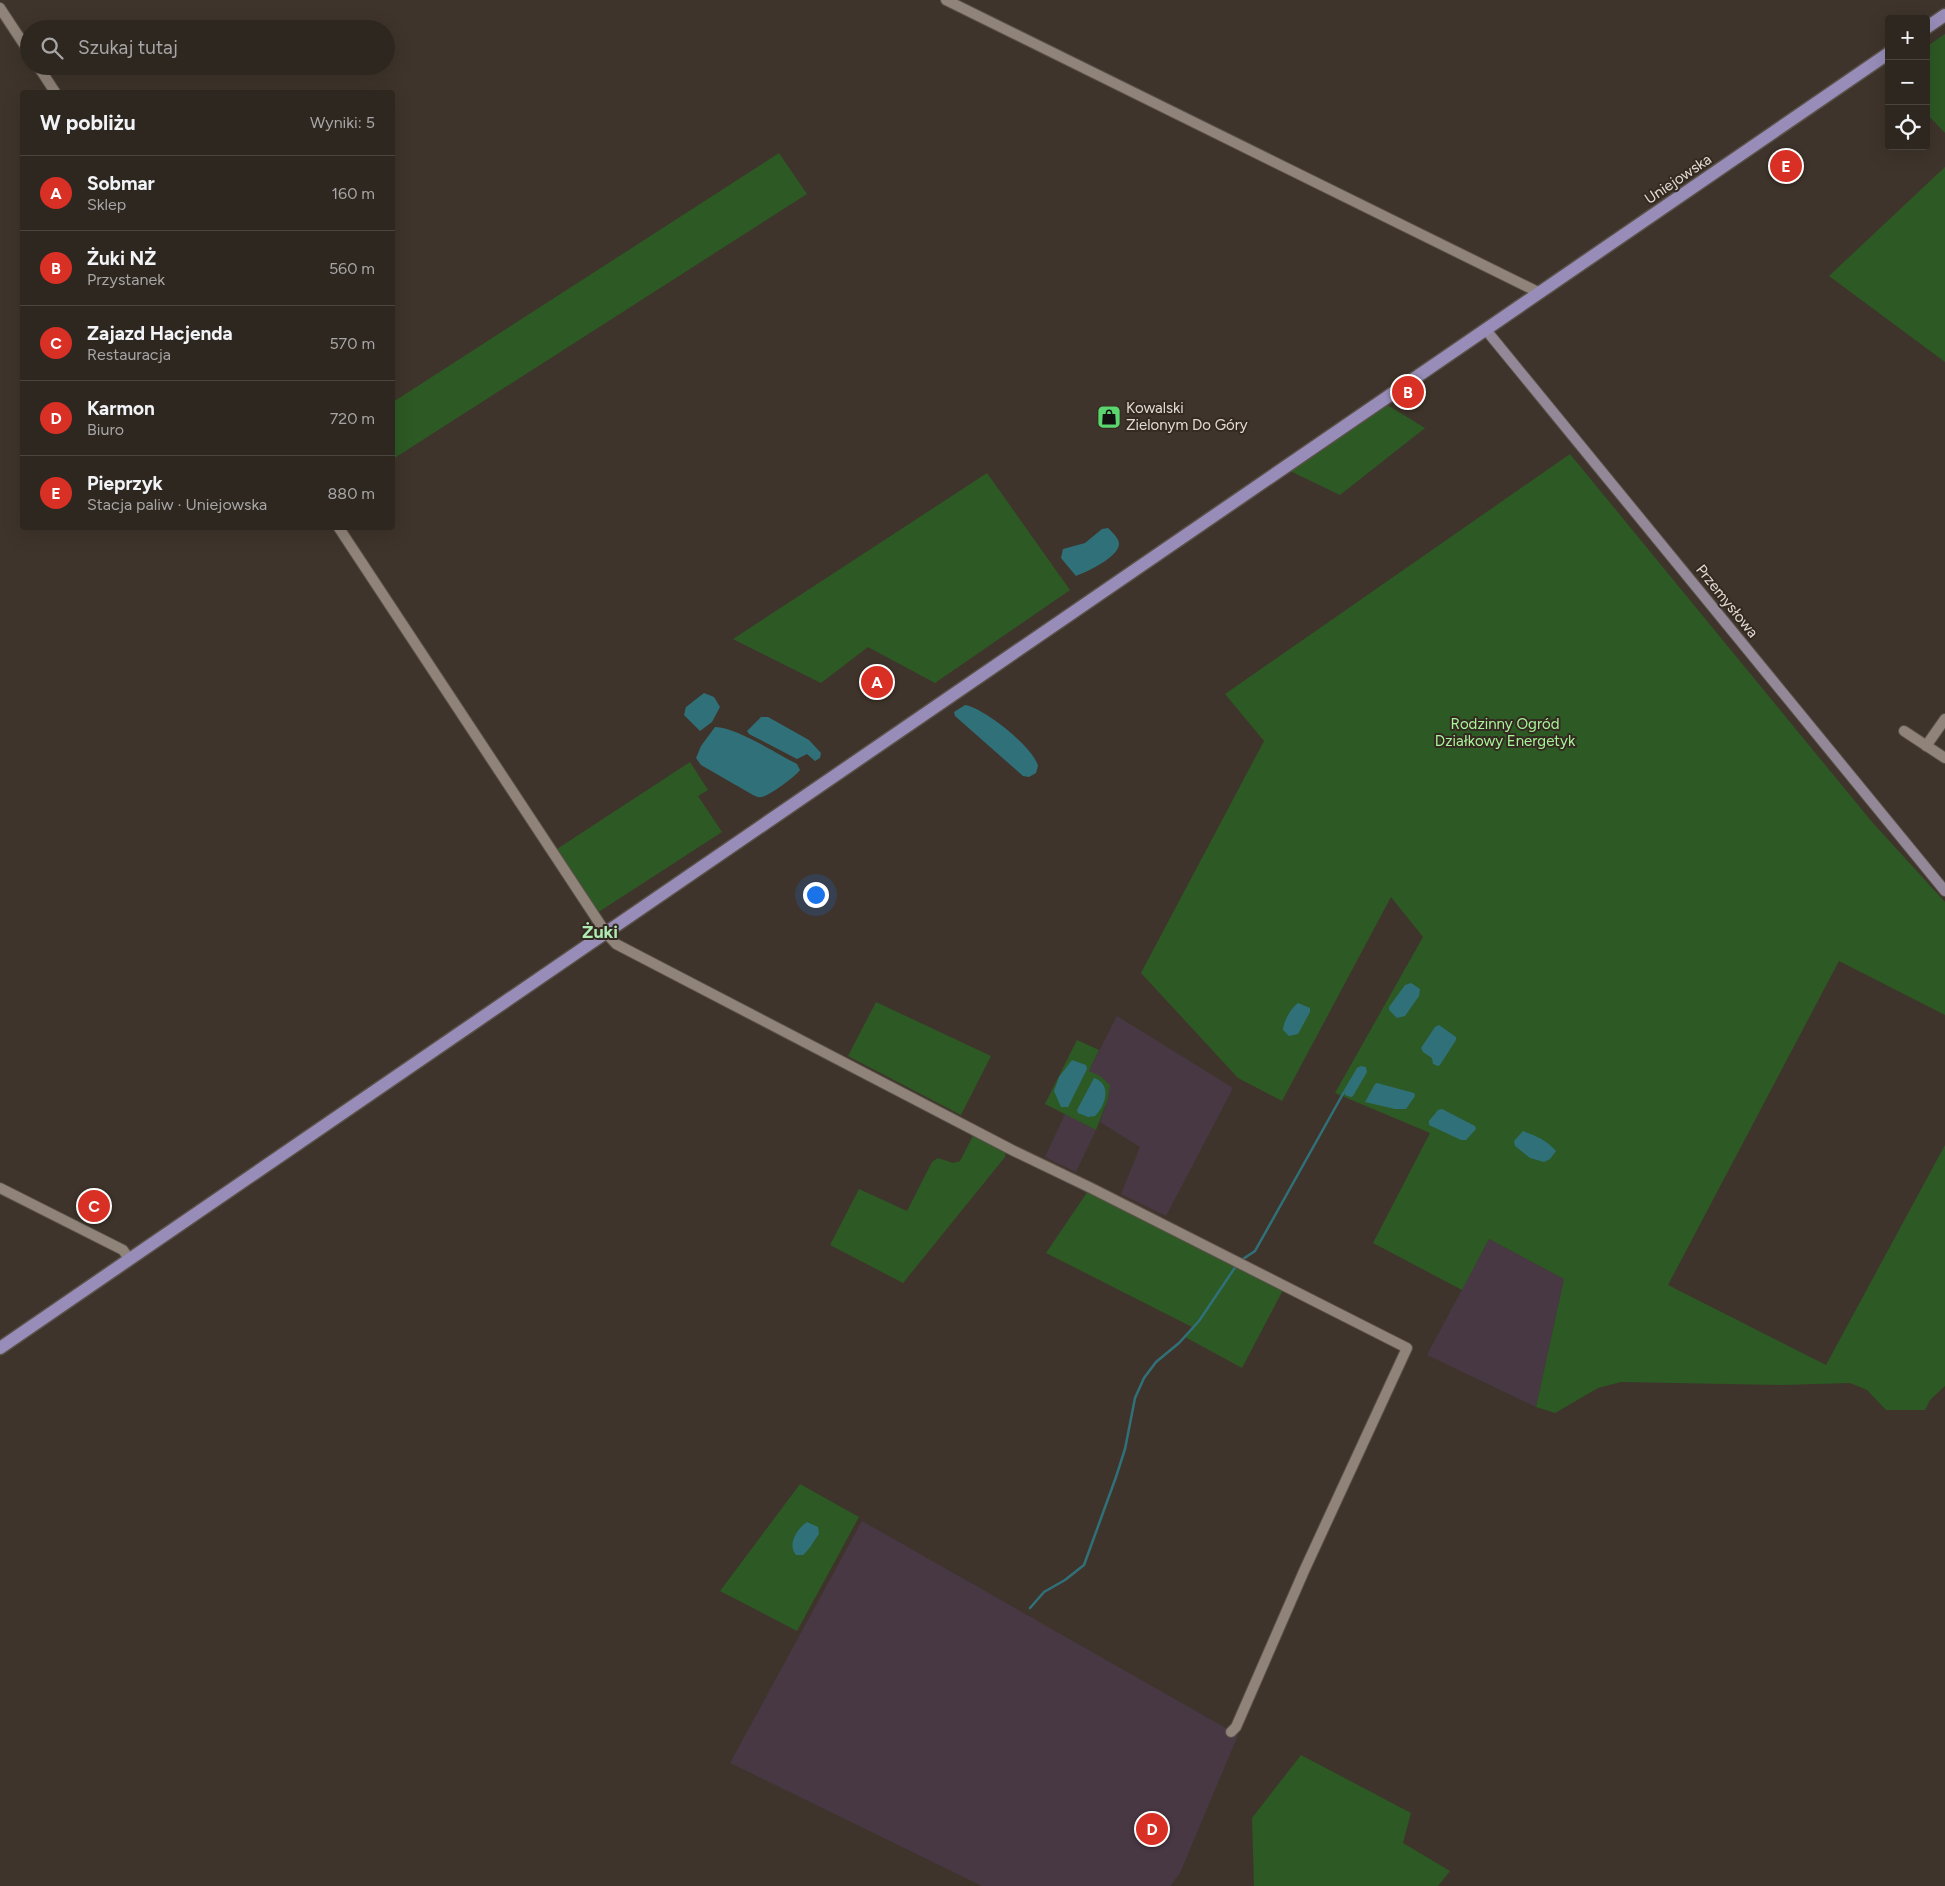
<!DOCTYPE html>
<html lang="pl">
<head>
<meta charset="utf-8">
<style>
	:root { --surface:#2e2720; --page:#3a332d; --text:#f1f3f6; --muted:#a7a5a5; --line:#49443e; --accent:#d93025 }
	body { margin:0; font-family:Figtree,sans-serif; background:var(--page); color:var(--text) }
	.controls { position:absolute; right:15px; top:15px; display:grid; overflow:hidden; border-radius:5px; box-shadow:0 5px 20px #0002 }
	.controls button { width:45px; height:45px; display:grid; place-items:center; padding:0; border:0; border-bottom:1px solid var(--line); background:var(--surface); color:var(--text); font:25px sans-serif }
	.you { position:absolute; left:815px; top:894px; width:18px; height:18px; margin:-12px; border:4px solid #fff; border-radius:50%; background:#1a73e8; box-shadow:0 0 0 8px #1a73e833 }
	.badge { display:grid; place-items:center; width:32px; height:32px; border-radius:50%; background:var(--accent); color:#fff; font-size:16px; font-weight:700 }
	.pin { position:absolute; translate:-50% -50%; border:2px solid #fff; box-shadow:0 1px 5px #0006 }
	.list { margin:0; padding:0; list-style:none }
	h2 { display:flex; justify-content:space-between; align-items:center; height:65px; margin:0; padding:0 20px; font-size:21px }
	h2 small { font-size:16px; font-weight:400; color:var(--muted) }
	.list li { display:grid; grid-template-columns:32px 1fr auto; gap:15px; align-items:center; box-sizing:border-box; height:75px; padding:0 20px; border-top:1px solid var(--line) }
	.list b { display:block; font-size:19px; white-space:nowrap }
	.list p { margin:0; font-size:16px; white-space:nowrap; color:var(--muted) }
	.list em { font-size:16px; font-style:normal; color:var(--muted) }
	.icon { flex:none; width:28px; height:28px; fill:none; stroke:currentColor; stroke-width:2; stroke-linecap:round; stroke-linejoin:round }
	.map { position:relative; flex:none; width:1945px; height:1886px; overflow:hidden }
	.search { position:absolute; background:var(--surface); box-shadow:0 5px 20px #0002; left:20px; top:20px; width:375px; height:55px; display:flex; align-items:center; gap:12px; box-sizing:border-box; padding:0 18px; border-radius:28px; color:var(--muted); font-size:19px }
	.panel { position:absolute; background:var(--surface); box-shadow:0 5px 20px #0002; left:20px; top:90px; width:375px; height:440px; border-radius:5px }
	.map>svg:first-child { display:block }
	.industrial { fill:#483844 }
	.green { fill:#2d5924 }
	.water { fill:#307179 }
	.lines { fill:none; stroke-linecap:round; stroke-linejoin:round }
	.stream { stroke:#307179; stroke-width:2.5 }
	.street-casing { stroke:#5a5149; stroke-width:12 }
	.secondary-casing { stroke:#5a5149; stroke-width:12 }
	.primary-casing { stroke:#5a5149; stroke-width:15 }
	.street { stroke:#908379; stroke-width:10 }
	.secondary { stroke:#938898; stroke-width:10 }
	.primary { stroke:#978db8; stroke-width:12 }
	.labels { text-anchor:middle; stroke-width:4; stroke-linejoin:round; paint-order:stroke }
	.street-label { font-size:15px; fill:#e2dbd5; stroke:#342a21 }
	.poi-label { font-size:15px; fill:#e2dbd5; stroke:#342a21; text-anchor:start }
	.park-label { font-size:15px; fill:#a8f499; stroke:#342a21 }
	.quarter-label { font-size:18px; font-weight:bold; fill:#aeecb3; stroke:#342a21 }
</style>
</head>
<body>
<div class="map">
<svg width="1945" height="1886" viewBox="0 0 1945 1886">
	<rect width="100%" height="100%" fill="#3e342b"/>
	<!-- industrial -->
	<g class="industrial">
		<path d="M 1117,1016 L 1233,1088 L 1166,1216 L 1121,1194 L 1140,1147 L 1100,1122 L 1108,1099 L 1089,1071 Z"/>
		<path d="M 1065,1114 L 1096,1130 L 1076,1172 L 1045,1157 Z"/>
		<path d="M 1489,1239 L 1564,1279 L 1536,1407 L 1427,1355 Z"/>
		<path d="M 862,1521 L 1238,1735 L 1180,1873 L 1170,1886 L 982,1886 L 730,1763 Z"/>
	</g>
	<!-- green -->
	<g class="green">
		<path d="M 1945,34 L 1945,133 L 1926,113 L 1926,47 Z"/>
		<path d="M 779,153 L 807,194 L 393,459 L 393,402 Z"/>
		<path d="M 1945,167 L 1945,362 L 1829,276 Z"/>
		<path d="M 1384,403 L 1425,428 L 1340,495 L 1290,471 Z"/>
		<path d="M 1570,454 L 1872,822 L 1945,902 L 1945,1015 L 1839,961 L 1668,1285 L 1826,1365 L 1945,1145 L 1945,1386 L 1930,1400 L 1925,1410 L 1886,1410 L 1867,1390 L 1850,1383 L 1783,1385 L 1621,1382 L 1598,1388 L 1555,1413 L 1536,1407 L 1564,1279 L 1489,1239 L 1462,1290 L 1373,1243 L 1430,1133 L 1335,1093 L 1423,937 L 1391,897 L 1282,1101 L 1238,1078 L 1141,973 L 1264,741 L 1225,694 Z"/>
		<path d="M 987,473 L 1070,590 L 935,683 L 868,647 L 821,683 L 733,639 Z"/>
		<path d="M 690,762 L 708,790 L 698,796 L 722,832 L 597,913 L 557,849 Z"/>
		<path d="M 876,1002 L 991,1056 L 961,1115 L 848,1056 Z"/>
		<path d="M 1077,1040 L 1099,1050 L 1089,1071 L 1100,1076 L 1110,1085 L 1108,1099 L 1096,1130 L 1045,1104 Z"/>
		<path d="M 974,1134 L 1006,1150 L 1005,1157 L 903,1283 L 830,1245 L 859,1189 L 907,1211 L 932,1162 L 938,1158 L 953,1163 L 960,1161 Z"/>
		<path d="M 1088,1191 L 1283,1290 L 1242,1368 L 1185,1337 L 1192,1327 L 1046,1253 Z"/>
		<path d="M 800,1484 L 859,1517 L 797,1631 L 720,1591 Z"/>
		<path d="M 1301,1755 L 1411,1813 L 1403,1843 L 1450,1871 L 1438,1886 L 1254,1886 L 1252,1818 Z"/>
	</g>
	<!-- water -->
	<g class="water">
		<path d="M 1108,528 C 1112,532 1118,537 1119,543 C 1120,557 1086,572 1076,576 L 1061,558 L 1063,549 L 1085,543 L 1102,529 Z"/>
		<path d="M 704,693 L 714,697 L 720,707 L 712,722 L 700,731 L 684,715 L 686,707 Z"/>
		<path d="M 965,705 C 984,708 1033,747 1038,766 L 1036,773 L 1029,777 L 1023,776 L 955,716 L 954,712 Z"/>
		<path d="M 761,717 L 768,717 L 809,740 L 821,753 L 820,758 L 815,761 L 807,754 L 797,759 L 749,734 L 747,731 Z"/>
		<path d="M 715,727 C 738,728 775,753 797,764 L 800,770 C 796,776 768,797 761,797 C 758,798 756,796 753,795 L 701,765 L 696,758 L 701,746 Z"/>
		<path d="M 1411,983 L 1420,989 L 1419,996 L 1405,1016 L 1397,1018 L 1389,1010 L 1389,1007 L 1405,985 Z"/>
		<path d="M 1298,1003 L 1310,1008 L 1310,1012 L 1298,1034 L 1289,1036 L 1283,1030 C 1283,1022 1291,1008 1298,1003 Z"/>
		<path d="M 1439,1025 L 1456,1037 L 1456,1040 L 1440,1065 L 1438,1066 L 1433,1064 L 1432,1058 L 1423,1052 L 1421,1048 L 1435,1027 Z"/>
		<path d="M 1072,1060 L 1086,1065 L 1087,1069 L 1068,1107 L 1061,1107 L 1054,1091 L 1059,1077 Z"/>
		<path d="M 1361,1066 L 1366,1067 L 1367,1072 L 1353,1096 L 1351,1097 L 1345,1095 L 1344,1090 L 1357,1068 Z"/>
		<path d="M 1094,1078 C 1112,1084 1106,1105 1095,1116 L 1088,1117 L 1078,1113 L 1077,1110 Z"/>
		<path d="M 1377,1083 L 1414,1093 L 1415,1096 L 1406,1109 L 1395,1109 L 1365,1102 L 1375,1084 Z"/>
		<path d="M 1442,1109 L 1475,1126 L 1476,1129 L 1466,1140 L 1461,1140 L 1429,1125 L 1429,1121 L 1438,1110 Z"/>
		<path d="M 1523,1131 C 1536,1136 1547,1140 1556,1151 L 1550,1159 L 1544,1162 L 1530,1158 L 1515,1146 L 1514,1141 Z"/>
		<path d="M 807,1522 L 818,1527 L 819,1534 C 813,1542 810,1549 803,1555 L 796,1555 C 787,1544 797,1529 807,1522 Z"/>
	</g>
	<g class="lines">
		<!-- stream -->
		<g class="stream">
			<path d="M 1240,1261 L 1255,1251 L 1344,1092"/>
			<path d="M 1030,1608 L 1044,1592 L 1065,1580 L 1084,1565 L 1116,1477 L 1125,1449 L 1135,1398 L 1144,1378 L 1156,1362 L 1179,1343 L 1199,1321 L 1236,1266"/>
		</g>
		<!-- street casing -->
		<g class="street-casing">
			<g id="street">
				<path d="M 946,0 L 1540,293"/>
				<path d="M 0,8 L 29,52"/>
				<path d="M 38,66 L 55,92"/>
				<path d="M 339,528 L 606,933 L 616,944 L 1014,1151 L 1091,1188 L 1407,1348 L 1304,1571 L 1236,1727 L 1231,1732"/>
				<path d="M 1904,731 L 1945,758"/>
				<path d="M 1926,746 L 1945,719"/>
				<path d="M 0,1188 L 123,1250 L 129,1259"/>
			</g>
		</g>
		<!-- secondary casing -->
		<g class="secondary-casing">
			<path id="secondary" d="M 1486,330 L 1945,891"/>
		</g>
		<!-- primary casing -->
		<g class="primary-casing">
			<g id="primary">
				<path d="M 1926,28 L 1945,15"/>
				<path d="M 0,1348 L 1889,53"/>
			</g>
		</g>
		<!-- street -->
		<use href="#street" class="street"/>
		<!-- secondary -->
		<use href="#secondary" class="secondary"/>
		<!-- primary -->
		<use href="#primary" class="primary"/>
	</g>
	<!-- icons -->
	<defs>
		<g id="shop-square" transform="scale(1.25)"><rect x="-9" y="-9" width="18" height="18" rx="4" fill="#5bd56e" stroke="#342a21"/><path d="M-5-2.5h2.3a2.7 3.5 0 0 1 5.4 0H5L5.5 6h-11ZM-1.5-2.5h3a1.5 2.3 0 0 0-3 0Z" fill="#111"/></g>
	</defs>
	<g fill-rule="evenodd">
		<use href="#shop-square" x="1109" y="417"/>
	</g>
	<g class="labels">
		<!-- street labels -->
		<g class="street-label">
			<text transform="translate(1678 179) rotate(-34)" y="5">Uniejowska</text>
			<text transform="translate(1727 601) rotate(51)" y="5">Przemysłowa</text>
		</g>
		<!-- poi labels -->
		<g class="poi-label">
			<text x="1126" y="413">Kowalski<tspan x="1126" dy="17">Zielonym Do Góry</tspan></text>
		</g>
		<!-- park labels -->
		<g class="park-label">
			<text x="1505" y="729">Rodzinny Ogród<tspan x="1505" dy="17">Działkowy Energetyk</tspan></text>
		</g>
		<!-- quarter labels -->
		<g class="quarter-label">
			<text x="600" y="938">Żuki</text>
		</g>
	</g>
</svg>
<div class="controls">
<button>+</button>
<button>−</button>
<button><svg class="icon" aria-label="locate" viewBox="0 0 24 24"><circle cx="12" cy="12" r="6"/><path d="M12 2v4M12 18v4M2 12h4M18 12h4"/></svg></button>
</div>
<div class="you"></div>
<div class="pin badge" style="left:877px;top:682px">A</div>
<div class="pin badge" style="left:1408px;top:392px">B</div>
<div class="pin badge" style="left:94px;top:1206px">C</div>
<div class="pin badge" style="left:1152px;top:1829px">D</div>
<div class="pin badge" style="left:1786px;top:166px">E</div>
<div class="search"><svg class="icon" aria-label="search" viewBox="0 0 24 24"><circle cx="10" cy="10" r="6"/><path d="M15 15l6 6"/></svg>Szukaj tutaj</div>
<section class="panel">
<h2>W pobliżu<small>Wyniki: 5</small></h2>
<ul class="list">
<li><span class="badge">A</span><div><b>Sobmar</b><p>Sklep</p></div><em>160 m</em></li>
<li><span class="badge">B</span><div><b>Żuki NŻ</b><p>Przystanek</p></div><em>560 m</em></li>
<li><span class="badge">C</span><div><b>Zajazd Hacjenda</b><p>Restauracja</p></div><em>570 m</em></li>
<li><span class="badge">D</span><div><b>Karmon</b><p>Biuro</p></div><em>720 m</em></li>
<li><span class="badge">E</span><div><b>Pieprzyk</b><p>Stacja paliw · Uniejowska</p></div><em>880 m</em></li>
</ul>
</section>
</div>
</body>
</html>
